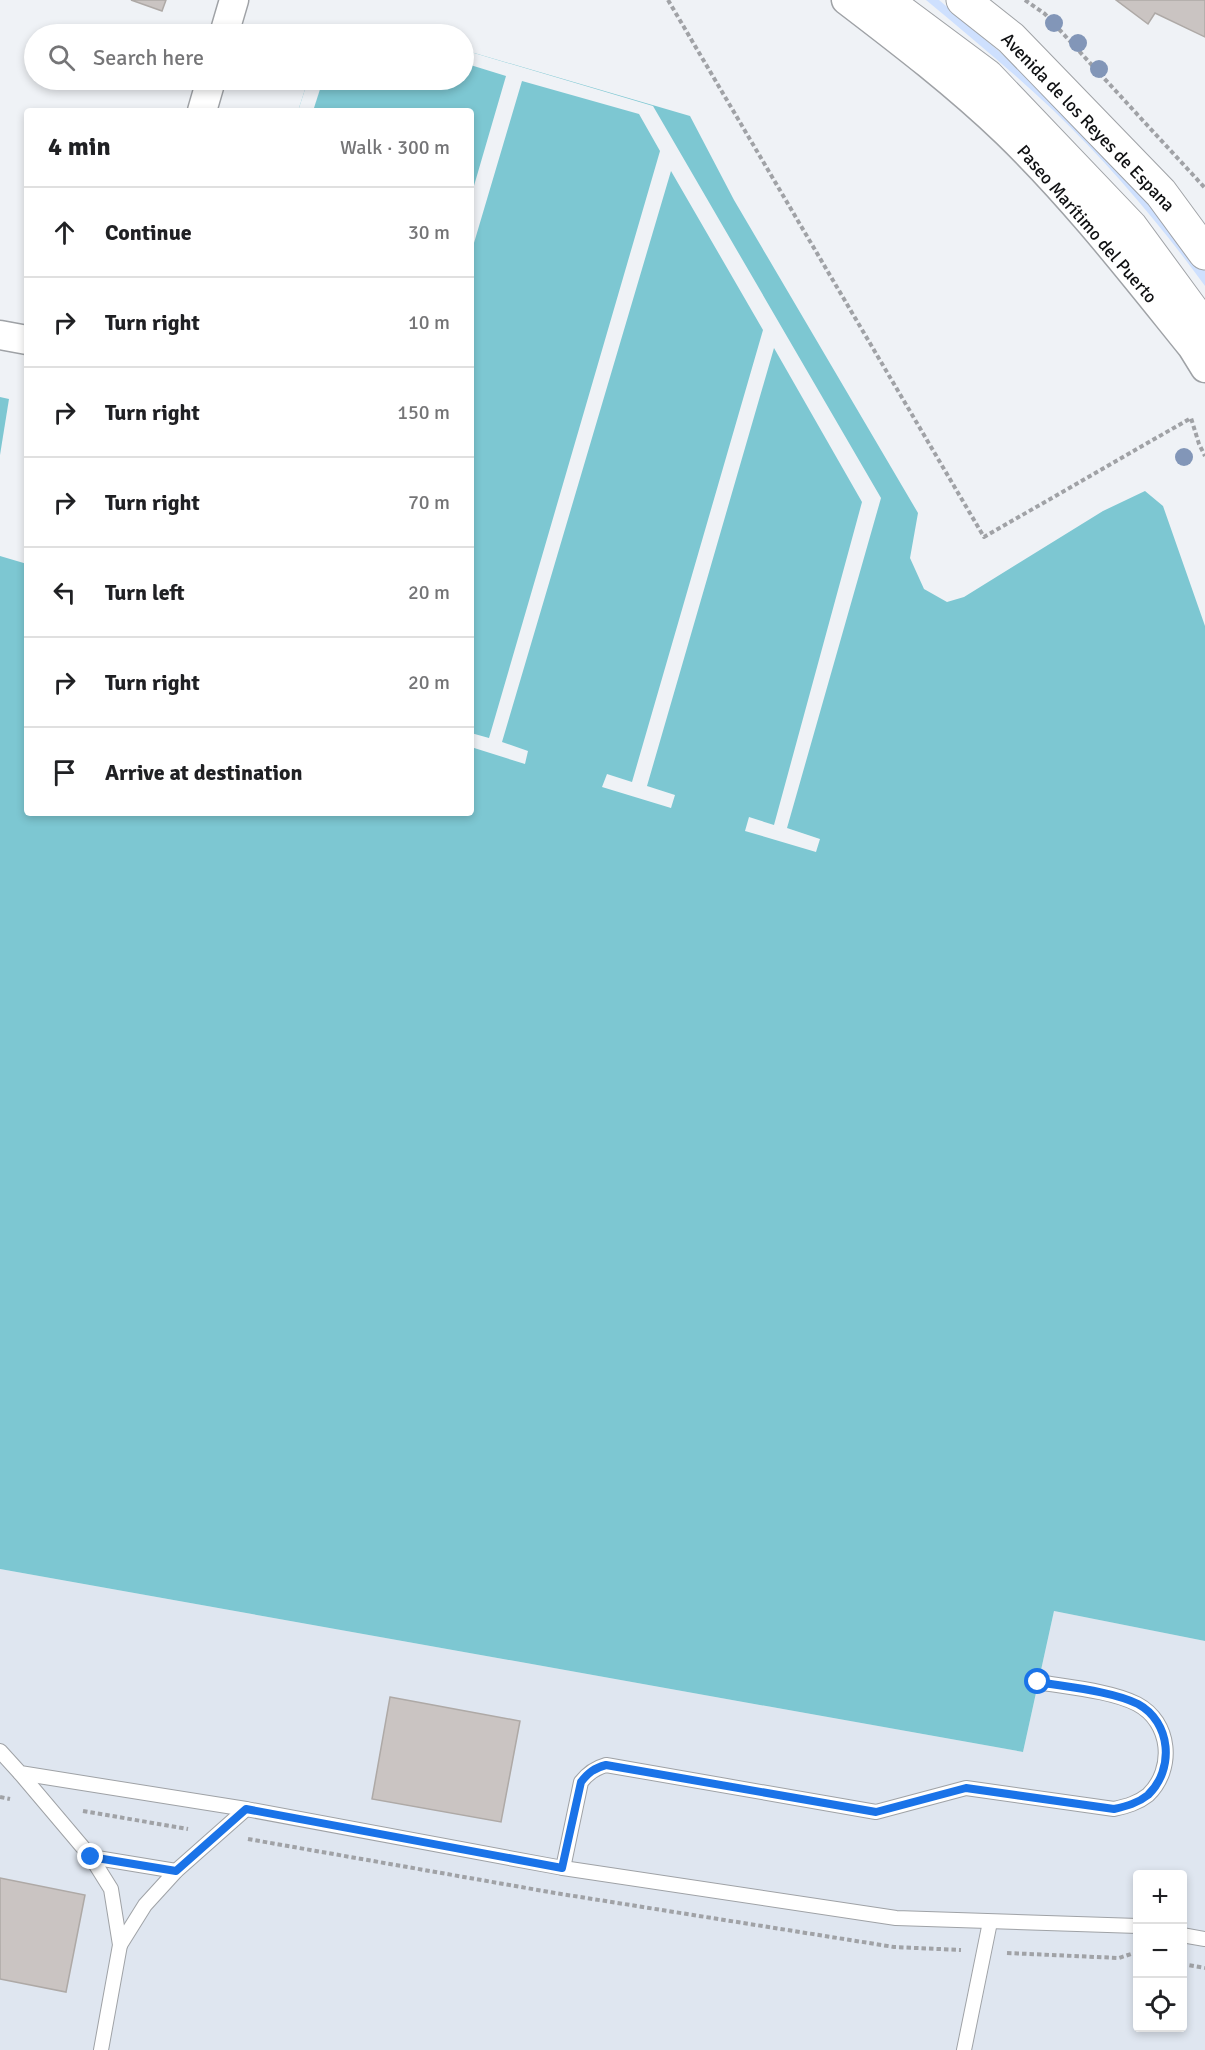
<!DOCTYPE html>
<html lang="en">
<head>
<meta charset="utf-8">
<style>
	:root { --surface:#fff; --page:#f2f2f2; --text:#202124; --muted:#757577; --line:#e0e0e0 }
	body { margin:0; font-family:Signika,sans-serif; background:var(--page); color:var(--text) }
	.controls { position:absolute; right:18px; bottom:18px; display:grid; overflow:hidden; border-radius:6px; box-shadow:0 3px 9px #0003 }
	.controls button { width:54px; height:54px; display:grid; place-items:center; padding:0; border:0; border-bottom:2px solid var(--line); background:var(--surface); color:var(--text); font:30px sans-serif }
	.stop { position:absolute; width:18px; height:18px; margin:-14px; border:4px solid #1a73e8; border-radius:50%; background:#fff }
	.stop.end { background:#1a73e8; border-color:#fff; box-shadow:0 2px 6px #0008 }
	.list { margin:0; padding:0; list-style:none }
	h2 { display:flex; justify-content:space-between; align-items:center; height:78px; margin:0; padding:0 24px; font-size:26px }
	h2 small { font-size:20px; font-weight:400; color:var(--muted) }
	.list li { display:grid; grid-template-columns:39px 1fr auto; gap:18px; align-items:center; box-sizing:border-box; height:90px; padding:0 24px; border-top:2px solid var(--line) }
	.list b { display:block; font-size:22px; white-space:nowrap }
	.list em { font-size:20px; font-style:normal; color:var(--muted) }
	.icon { flex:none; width:33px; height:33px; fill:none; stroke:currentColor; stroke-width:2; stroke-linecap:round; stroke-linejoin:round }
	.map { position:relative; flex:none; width:1205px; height:2050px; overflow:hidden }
	.search { position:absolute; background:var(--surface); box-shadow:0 3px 9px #0003; left:24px; top:24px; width:450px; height:66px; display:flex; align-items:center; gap:15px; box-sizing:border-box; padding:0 21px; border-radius:33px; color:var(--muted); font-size:22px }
	.panel { position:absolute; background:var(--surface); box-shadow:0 3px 9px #0003; left:24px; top:108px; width:450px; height:708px; border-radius:6px }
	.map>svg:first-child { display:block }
	.built { fill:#dfe6f0; fill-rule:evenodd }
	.green { fill:#cee0fe }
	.water { fill:#7dc7d2 }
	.pier { fill:#eff2f6 }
	.building { fill:#cac4c2; stroke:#aea9a6; stroke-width:1.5 }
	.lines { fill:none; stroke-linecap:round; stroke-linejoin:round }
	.lane-casing { stroke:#9fa2a6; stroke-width:16 }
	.street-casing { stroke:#9fa2a6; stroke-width:31 }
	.secondary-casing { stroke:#9fa2a6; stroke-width:35 }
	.path { stroke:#a0a2a6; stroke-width:4; stroke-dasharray:4.5 3; stroke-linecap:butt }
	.lane { stroke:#fff; stroke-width:14 }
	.street { stroke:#fff; stroke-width:28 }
	.secondary { stroke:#fff; stroke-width:33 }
	.tree { fill:#8296b8 }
	.route { stroke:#1a73e8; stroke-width:8 }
	.labels { text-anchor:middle; stroke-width:5; stroke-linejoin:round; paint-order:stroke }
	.street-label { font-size:18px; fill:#101113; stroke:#fff }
</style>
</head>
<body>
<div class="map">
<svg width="1205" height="2050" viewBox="0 0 1205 2050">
	<rect width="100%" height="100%" fill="#eff2f6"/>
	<!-- built -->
	<path class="built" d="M 0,1569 L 1023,1752 L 1054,1611 L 1205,1641 L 1205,2050 L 0,2050 ZM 1138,1874 L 1182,1874 L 1182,2028 L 1138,2028 Z"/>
	<!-- green -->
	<path class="green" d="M 926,0 L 939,0 L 1028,76 L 1153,207 L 1205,271 L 1205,286 C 1160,224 1109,164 1053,110 C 1012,71 969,36 926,0 Z"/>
	<!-- water -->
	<g class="water">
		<path d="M 464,50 L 690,116 L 734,200 L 918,513 L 910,558 L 924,589 L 947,602 L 964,597 L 1103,511 L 1145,491 L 1163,506 L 1205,626 L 1205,1641 L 1054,1611 L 1023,1752 L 0,1569 L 0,556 L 27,564 L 27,813 L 471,813 L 471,111 L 298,111 L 308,80 L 464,80 Z"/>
		<path d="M 0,397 L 9,399 L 0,455 Z"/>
	</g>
	<!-- pier -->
	<g class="pier">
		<path d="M 330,10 L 412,34 L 362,34 L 340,28 L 337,34 L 323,34 Z"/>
		<path d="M 464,50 L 653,106 L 881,498 L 787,828 L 820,839 L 816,852 L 745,831 L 749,817 L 774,825 L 862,502 L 774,348 L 647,786 L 675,795 L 671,808 L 602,787 L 607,774 L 632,782 L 763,330 L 671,171 L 502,742 L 528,751 L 525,764 L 471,747 L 471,733 L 489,738 L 660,151 L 639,114 L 522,81 L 471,253 L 471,196 L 506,76 L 464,63 Z"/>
		<path d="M 308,80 L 323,80 L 313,111 L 298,111 Z"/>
	</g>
	<!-- building -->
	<g class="building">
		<path d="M 131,0 L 166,0 L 162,11 Z"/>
		<path d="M 1116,0 L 1205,0 L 1205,37 L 1155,13 L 1148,24 Z"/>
		<path d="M 390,1697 L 520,1721 L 501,1822 L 372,1799 Z"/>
		<path d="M 0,1878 L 85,1895 L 66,1992 L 0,1979 Z"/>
	</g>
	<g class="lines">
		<!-- lane casing -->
		<g class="lane-casing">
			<g id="lane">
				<path d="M 0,1751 L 20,1773 L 246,1809 L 563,1868 L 896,1918 L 1138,1926"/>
				<path d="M 20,1773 L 91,1857 L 111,1889 L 120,1945 L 101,2050"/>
				<path d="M 91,1857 L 176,1871"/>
				<path d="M 563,1868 L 581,1782 C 588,1773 595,1768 606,1765 L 876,1812 L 966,1788 L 1114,1809 C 1127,1806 1138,1803 1148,1795 C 1175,1769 1171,1722 1137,1704 C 1112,1691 1067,1687 1038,1682"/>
				<path d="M 1182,1935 L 1205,1939"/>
				<path d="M 120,1945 L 145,1905 L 176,1871 L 246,1809"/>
				<path d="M 964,2050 L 990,1922"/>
			</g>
		</g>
		<!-- street casing -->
		<g class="street-casing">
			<g id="street">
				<path d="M 846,0 C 901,42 957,85 1007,133 C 1075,199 1133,274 1192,347 L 1205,368"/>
				<path d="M 224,34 L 234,0"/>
				<path d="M 202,111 L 211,80"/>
				<path d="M 0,335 L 27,340"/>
			</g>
		</g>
		<!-- secondary casing -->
		<g class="secondary-casing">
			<g id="secondary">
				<path d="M 885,0 L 987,76 L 1131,227 L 1205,328"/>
				<path d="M 963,0 L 1011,38 L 1161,193 L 1205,253"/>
			</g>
		</g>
		<!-- path -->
		<g class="path">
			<path d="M 668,0 L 984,537 L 1191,418 L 1199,444 L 1205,456"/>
			<path d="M 1025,0 L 1045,14 L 1205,188"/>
			<path d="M 0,1797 L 10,1799"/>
			<path d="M 83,1811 L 188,1829"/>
			<path d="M 248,1839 L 555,1893 L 894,1947 L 961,1950"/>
			<path d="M 1007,1953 L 1119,1958 L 1131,1954 L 1138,1955"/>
			<path d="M 1182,1964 L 1205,1968"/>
		</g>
		<!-- lane -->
		<use href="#lane" class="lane"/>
		<!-- street -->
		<use href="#street" class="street"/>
		<!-- secondary -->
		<use href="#secondary" class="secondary"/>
	</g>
	<!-- trees -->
	<g class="tree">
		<circle cx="1054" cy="23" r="9"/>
		<circle cx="1078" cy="43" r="9"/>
		<circle cx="1099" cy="69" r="9"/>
		<circle cx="1184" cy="457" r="9"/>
	</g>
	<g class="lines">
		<!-- route -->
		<path class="route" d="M 91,1857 L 176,1871 L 246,1809 L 562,1868 L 581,1782 C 588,1773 594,1768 606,1765 L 876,1812 L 966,1788 L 1114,1809 C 1127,1806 1138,1803 1148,1795 C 1175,1769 1171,1722 1138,1704 C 1112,1691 1067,1687 1038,1682"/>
	</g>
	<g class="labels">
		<!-- street labels -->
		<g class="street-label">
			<text transform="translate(1088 122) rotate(46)" y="6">Avenida de los Reyes de Espana</text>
			<text transform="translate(1087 224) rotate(49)" y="6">Paseo Marítimo del Puerto</text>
		</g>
	</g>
</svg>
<div class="controls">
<button>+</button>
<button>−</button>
<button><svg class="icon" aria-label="locate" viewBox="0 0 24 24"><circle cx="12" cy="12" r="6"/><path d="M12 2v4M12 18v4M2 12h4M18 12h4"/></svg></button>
</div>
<div class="stop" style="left:1038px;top:1682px"></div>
<div class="stop end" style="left:91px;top:1857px"></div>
<div class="search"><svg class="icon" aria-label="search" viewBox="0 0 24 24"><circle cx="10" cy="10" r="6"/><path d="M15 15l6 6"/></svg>Search here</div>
<section class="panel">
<h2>4 min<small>Walk · 300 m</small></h2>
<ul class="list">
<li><svg class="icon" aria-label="ahead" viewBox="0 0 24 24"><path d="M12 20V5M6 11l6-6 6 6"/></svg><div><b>Continue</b></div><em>30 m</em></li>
<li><svg class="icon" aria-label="right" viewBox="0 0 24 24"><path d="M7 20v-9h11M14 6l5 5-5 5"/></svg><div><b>Turn right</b></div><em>10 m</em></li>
<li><svg class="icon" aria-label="right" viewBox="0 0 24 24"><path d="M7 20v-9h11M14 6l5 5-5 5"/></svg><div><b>Turn right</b></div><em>150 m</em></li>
<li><svg class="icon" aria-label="right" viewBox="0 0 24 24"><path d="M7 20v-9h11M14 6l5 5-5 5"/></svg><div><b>Turn right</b></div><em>70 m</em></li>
<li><svg class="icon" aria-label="left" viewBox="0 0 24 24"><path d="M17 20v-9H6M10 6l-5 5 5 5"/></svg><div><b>Turn left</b></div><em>20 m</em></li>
<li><svg class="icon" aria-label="right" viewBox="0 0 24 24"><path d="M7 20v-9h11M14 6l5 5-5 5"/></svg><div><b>Turn right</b></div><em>20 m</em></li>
<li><svg class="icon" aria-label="arrive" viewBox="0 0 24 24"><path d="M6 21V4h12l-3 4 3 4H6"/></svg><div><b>Arrive at destination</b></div></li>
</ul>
</section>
</div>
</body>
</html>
